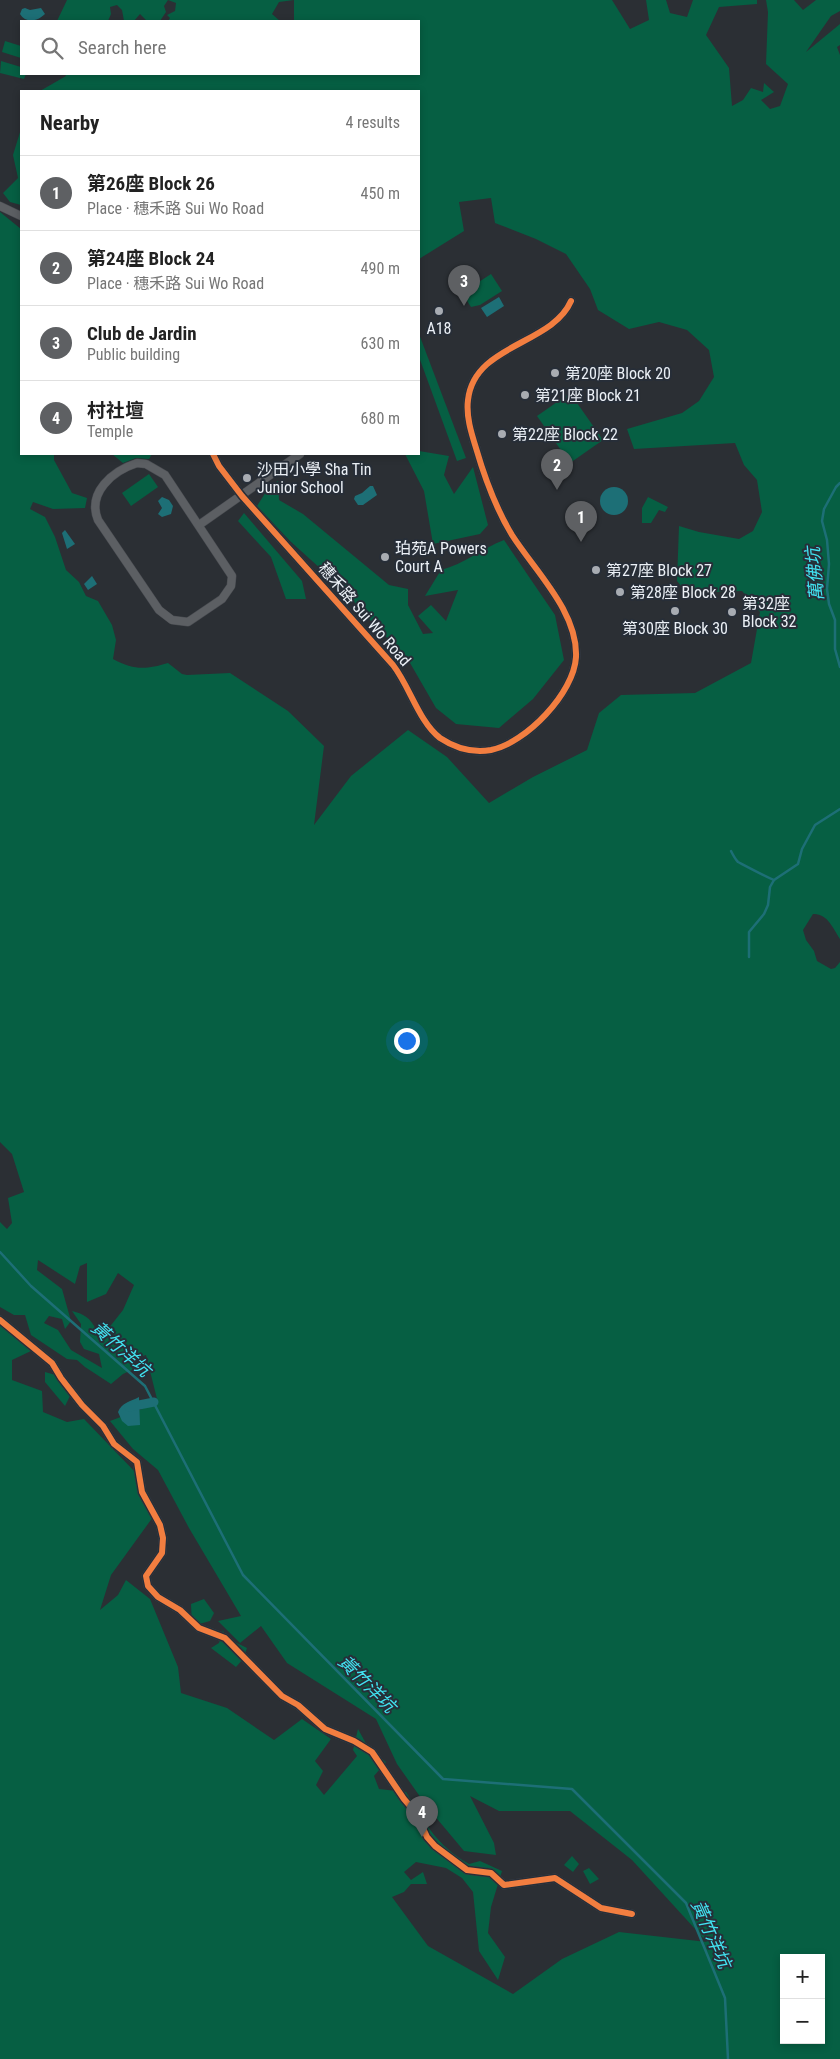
<!DOCTYPE html>
<html lang="en">
<head>
<meta charset="utf-8">
<style>
	:root { --surface:#fff; --page:#f2f2f2; --text:#222; --muted:#767676; --line:#e0e0e0; --accent:#5e6063 }
	body { margin:0; font-family:"Roboto Condensed","Noto Sans TC",sans-serif; background:var(--page); color:var(--text) }
	.controls { position:absolute; right:15px; bottom:15px; display:grid; overflow:hidden; border-radius:0px; box-shadow:0 2px 8px #0003 }
	.controls button { width:45px; height:45px; display:grid; place-items:center; padding:0; border:0; border-bottom:1px solid var(--line); background:var(--surface); color:var(--text); font:25px sans-serif }
	.you { position:absolute; left:406px; top:1040px; width:18px; height:18px; margin:-12px; border:4px solid #fff; border-radius:50%; background:#1a73e8; box-shadow:0 0 0 8px #1a73e833 }
	.badge { display:grid; place-items:center; width:32px; height:32px; border-radius:50%; background:var(--accent); color:#fff; font-size:16px; font-weight:700 }
	.pin { position:absolute; translate:-50% -41px; filter:drop-shadow(0 1px 2px #0008) }
	.pin::after { content:''; position:absolute; top:26px; width:18px; height:15px; background:inherit; clip-path:polygon(0 0,100% 0,50% 100%) }
	.list { margin:0; padding:0; list-style:none }
	h2 { display:flex; justify-content:space-between; align-items:center; height:65px; margin:0; padding:0 20px; font-size:21px }
	h2 small { font-size:16px; font-weight:400; color:var(--muted) }
	.list li { display:grid; grid-template-columns:32px 1fr auto; gap:15px; align-items:center; box-sizing:border-box; height:75px; padding:0 20px; border-top:1px solid var(--line) }
	.list b { display:block; font-size:19px; white-space:nowrap }
	.list p { margin:0; font-size:16px; white-space:nowrap; color:var(--muted) }
	.list em { font-size:16px; font-style:normal; color:var(--muted) }
	.icon { flex:none; width:28px; height:28px; fill:none; stroke:currentColor; stroke-width:2; stroke-linecap:round; stroke-linejoin:round }
	.map { position:relative; flex:none; width:840px; height:2059px; overflow:hidden }
	.search { position:absolute; background:var(--surface); box-shadow:0 2px 8px #0003; left:20px; top:20px; width:400px; height:55px; display:flex; align-items:center; gap:12px; box-sizing:border-box; padding:0 18px; border-radius:0px; color:var(--muted); font-size:19px }
	.panel { position:absolute; background:var(--surface); box-shadow:0 2px 8px #0003; left:20px; top:90px; width:400px; height:365px; border-radius:0px }
	.map>svg:first-child { display:block }
	.green { fill:#065f43; fill-rule:evenodd }
	.water { fill:#1d6f76 }
	.lines { fill:none; stroke-linecap:round; stroke-linejoin:round }
	.stream { stroke:#1d6f76; stroke-width:2.5 }
	.canal { stroke:#1d6f76; stroke-width:9 }
	.minor-casing { stroke:#484b50; stroke-width:9 }
	.minor { stroke:#5c5f63; stroke-width:8 }
	.cycleway-casing { stroke:#272e38; stroke-width:9 }
	.cycleway { stroke:#f27e40; stroke-width:6 }
	.poi-dot { fill:#a8acb2; stroke:#272e38; stroke-width:2 }
	.labels { text-anchor:middle; stroke-width:4; stroke-linejoin:round; paint-order:stroke }
	.poi-label { font-size:16px; fill:#ebf0f6; stroke:#272e38; text-anchor:start }
	.street-label { font-size:16px; fill:#ebf0f6; stroke:#272e38 }
	.water-label { font-size:18px; font-style:italic; fill:#41e3f1; stroke:#272e38 }
</style>
</head>
<body>
<div class="map">
<svg width="840" height="2059" viewBox="0 0 840 2059">
	<rect width="100%" height="100%" fill="#2b2f34"/>
	<!-- green -->
	<g class="green">
		<path d="M 67,0 L 612,0 L 630,29 L 649,20 L 646,0 L 666,0 L 670,13 L 687,17 L 693,0 L 757,0 L 757,4 L 719,7 L 706,35 L 729,68 L 732,106 L 743,100 L 751,88 L 763,92 L 764,83 L 774,92 L 761,100 L 770,109 L 780,106 L 788,84 L 766,64 L 768,12 L 766,0 L 794,0 L 803,10 L 816,0 L 840,0 L 840,11 L 831,16 L 806,52 L 840,24 L 840,45 L 837,47 L 840,55 L 840,939 C 833,928 827,913 813,914 L 803,930 L 806,940 L 814,951 L 817,961 L 831,969 L 835,968 L 840,962 L 840,2059 L 0,2059 L 0,1320 L 31,1351 L 12,1360 L 12,1380 L 42,1391 L 43,1412 L 67,1422 L 84,1419 L 138,1475 L 153,1517 L 111,1575 L 100,1610 L 118,1595 L 126,1580 L 150,1599 L 178,1667 L 181,1693 L 227,1708 L 274,1740 L 302,1719 L 331,1739 L 315,1761 L 323,1771 L 316,1785 L 324,1795 L 357,1756 L 353,1750 L 358,1729 L 369,1749 L 386,1762 L 374,1776 L 379,1789 L 406,1792 C 426,1824 435,1844 469,1864 L 480,1861 L 502,1871 L 491,1907 L 488,1933 L 505,1957 L 498,1980 L 479,1951 L 473,1892 L 462,1878 L 446,1868 L 416,1862 L 404,1872 L 411,1880 L 423,1872 L 427,1884 L 411,1884 L 404,1892 L 392,1897 L 428,1946 L 513,1994 L 562,1959 L 619,1932 L 707,1942 L 632,1860 L 570,1811 L 499,1811 L 470,1796 L 494,1843 L 496,1855 L 464,1851 L 428,1808 L 397,1764 L 376,1719 L 287,1663 L 261,1626 L 240,1643 L 218,1621 L 241,1616 L 189,1528 L 158,1470 L 133,1449 L 110,1421 L 158,1403 L 146,1355 L 133,1359 L 134,1369 L 123,1374 L 111,1384 L 85,1367 L 77,1360 L 67,1359 L 31,1335 L 25,1315 L 14,1315 L 0,1307 L 0,1222 L 7,1229 L 12,1223 L 8,1198 L 24,1192 L 12,1154 L 0,1142 L 0,212 L 21,229 L 21,454 L 54,454 L 54,460 L 72,493 L 87,498 L 85,508 L 53,509 L 33,502 L 30,509 L 45,517 L 55,537 L 66,570 L 79,582 L 86,596 L 98,601 L 112,625 L 116,640 L 113,659 C 134,670 145,670 168,663 L 182,674 L 187,675 L 230,673 L 288,711 L 324,746 L 314,825 L 351,776 L 408,730 L 447,757 L 489,803 L 533,777 L 587,750 L 599,713 L 621,695 L 695,693 L 751,663 L 760,612 L 742,591 L 687,593 L 677,581 L 679,526 L 699,532 L 739,539 L 753,531 L 762,512 L 757,480 L 744,465 L 735,443 L 634,449 L 627,429 L 682,413 L 699,401 L 714,377 L 709,350 L 687,330 L 659,322 L 629,329 L 598,310 L 590,289 L 566,254 L 536,239 L 495,223 L 491,198 L 459,202 L 464,231 L 419,259 L 419,91 L 40,91 L 66,76 L 65,74 L 419,74 L 419,21 L 292,21 L 294,20 L 294,0 L 279,2 L 272,14 L 280,21 L 168,21 L 170,18 L 167,15 L 175,11 L 176,3 L 168,0 L 164,6 L 166,12 L 160,21 L 147,21 L 140,14 L 134,21 L 124,21 L 122,10 L 117,5 L 110,7 L 111,14 L 108,21 L 57,21 ZM 38,1260 L 75,1284 L 80,1266 L 87,1263 L 87,1302 L 106,1294 L 118,1273 L 134,1285 L 123,1310 L 108,1329 L 96,1330 C 91,1318 84,1314 72,1311 L 81,1324 L 80,1342 L 84,1349 L 99,1354 L 102,1368 L 71,1350 L 58,1330 L 44,1323 L 49,1316 L 62,1319 L 65,1329 L 71,1321 L 62,1289 L 37,1270 ZM 784,1958 L 821,1958 L 821,2040 L 784,2040 Z"/>
		<path d="M 5,41 L 21,46 L 21,58 L 2,52 Z"/>
		<path d="M 1,61 L 21,67 L 21,74 L 26,74 L 24,79 L 0,73 Z"/>
		<path d="M 21,129 L 21,205 L 10,202 L 3,193 L 18,178 L 13,155 Z"/>
		<path d="M 491,274 L 502,291 L 480,305 L 471,307 L 462,293 Z"/>
		<path d="M 419,334 L 466,458 L 457,461 L 419,357 Z"/>
		<path d="M 570,393 L 603,440 L 570,463 L 537,416 Z"/>
		<path d="M 419,451 L 449,456 L 444,475 L 454,494 L 473,467 L 488,525 L 480,534 L 433,544 L 424,491 L 405,454 L 419,454 Z"/>
		<path d="M 112,454 L 152,454 L 149,459 L 136,458 L 123,463 Z"/>
		<path d="M 149,474 L 158,487 L 131,506 L 122,493 Z"/>
		<path d="M 278,481 L 279,500 L 303,514 L 389,585 L 408,589 L 408,605 L 423,634 L 433,633 L 418,616 L 431,605 L 446,621 L 458,590 L 425,596 L 441,570 C 464,564 483,548 504,540 L 555,615 L 564,660 L 533,699 L 499,728 L 456,724 L 436,708 L 406,656 L 378,629 L 343,589 L 290,541 L 257,506 L 269,487 Z"/>
		<path d="M 648,497 L 668,507 L 665,512 L 659,510 L 651,523 L 642,523 L 642,508 Z"/>
		<path d="M 244,513 L 302,581 L 306,599 L 286,599 L 271,557 L 238,521 Z"/>
		<path d="M 45,1372 L 63,1377 L 73,1390 L 65,1406 L 45,1382 Z"/>
		<path d="M 204,1599 L 214,1613 L 210,1621 L 192,1626 L 191,1604 Z"/>
		<path d="M 223,1630 L 225,1637 L 247,1648 L 243,1659 L 236,1667 L 211,1648 L 219,1643 Z"/>
		<path d="M 572,1856 L 579,1864 L 573,1872 L 564,1865 Z"/>
		<path d="M 589,1868 L 599,1879 L 590,1884 L 583,1871 Z"/>
	</g>
	<!-- water -->
	<g class="water">
		<path d="M 25,8 L 30,10 L 41,8 L 45,14 C 38,21 26,24 20,14 L 22,9 Z"/>
		<path d="M 499,297 L 504,306 L 487,317 L 481,308 Z"/>
		<path d="M 370,486 L 373,486 L 377,495 L 363,505 L 358,505 L 354,499 L 355,496 L 362,493 Z"/>
		<circle cx="614" cy="501" r="14"/>
		<path d="M 162,497 L 169,500 L 173,506 L 171,514 L 162,517 L 158,514 L 162,508 L 158,501 Z"/>
		<path d="M 65,530 L 75,544 L 67,549 L 62,533 Z"/>
		<path d="M 92,576 L 97,584 L 88,590 L 84,584 Z"/>
		<path d="M 139,1397 L 140,1425 L 128,1426 L 122,1421 L 118,1412 C 122,1402 130,1402 139,1397 Z"/>
	</g>
	<g class="lines">
		<!-- stream -->
		<g class="stream">
			<path d="M 840,483 L 836,487 L 824,509 L 822,521 L 827,540 L 829,564 L 827,589 L 829,604 L 835,620 L 835,649 L 840,667"/>
			<path d="M 731,851 C 733,855 735,859 738,862 C 740,863 772,880 774,880 L 798,864 L 802,849 L 815,825 L 840,809"/>
			<path d="M 749,957 L 749,932 L 764,914 L 768,905 L 770,887 L 774,880"/>
			<path d="M 0,1252 L 31,1286 L 145,1386 L 243,1575 L 443,1779 L 572,1789 L 686,1903 L 725,1998 L 728,2059"/>
		</g>
		<!-- canal -->
		<path class="canal" d="M 129,1407 L 154,1402"/>
		<!-- minor casing -->
		<g class="minor-casing">
			<g id="minor">
				<path d="M 0,206 L 21,216"/>
				<path d="M 213,454 L 219,466 L 242,496 L 393,665 C 410,687 419,722 440,738 C 455,748 473,753 491,750 C 526,743 574,693 576,657 C 578,612 535,571 512,535 C 495,507 485,479 476,448 C 471,432 466,416 468,400 C 474,344 552,345 571,301"/>
				<path d="M 137,463 L 146,464 L 165,475 L 232,576 L 231,586 L 222,599 L 188,622 L 172,620 L 159,610 L 98,520 C 87,493 112,471 137,463 Z"/>
				<path d="M 199,525 L 300,454"/>
				<path d="M 0,1320 L 52,1363 L 61,1378 L 82,1405 L 103,1426 L 114,1444 L 137,1462 L 142,1492 L 160,1525 L 163,1538 L 162,1553 L 146,1576 L 148,1586 L 158,1597 L 180,1610 L 199,1628 L 225,1638 L 282,1696 L 298,1705 L 325,1729 L 354,1741 L 372,1752 L 404,1799 L 416,1813 L 427,1837 L 435,1846 L 467,1870 L 491,1873 L 504,1885 L 555,1878 L 601,1908 L 632,1914"/>
			</g>
		</g>
		<!-- minor -->
		<use href="#minor" class="minor"/>
		<!-- cycleway casing -->
		<g class="cycleway-casing">
			<g id="cycleway">
				<path d="M 213,454 L 219,466 L 242,496 L 393,665 C 410,687 419,722 440,738 C 455,748 473,753 491,750 C 526,743 574,693 576,657 C 578,612 535,571 512,535 C 495,507 485,479 476,448 C 471,432 466,416 468,400 C 474,344 552,345 571,301"/>
				<path d="M 0,1320 L 52,1363 L 61,1378 L 82,1405 L 103,1426 L 114,1444 L 137,1462 L 142,1492 L 160,1525 L 163,1538 L 162,1553 L 146,1576 L 148,1586 L 158,1597 L 180,1610 L 199,1628 L 225,1638 L 282,1696 L 298,1705 L 325,1729 L 354,1741 L 372,1752 L 404,1799 L 416,1813 L 427,1837 L 435,1846 L 467,1870 L 491,1873 L 504,1885 L 555,1878 L 601,1908 L 632,1914"/>
			</g>
		</g>
		<!-- cycleway -->
		<use href="#cycleway" class="cycleway"/>
	</g>
	<!-- markers -->
	<g class="poi-dot">
		<circle cx="439" cy="311" r="5"/>
		<circle cx="555" cy="373" r="5"/>
		<circle cx="525" cy="395" r="5"/>
		<circle cx="502" cy="434" r="5"/>
		<circle cx="247" cy="478" r="5"/>
		<circle cx="385" cy="557" r="5"/>
		<circle cx="596" cy="570" r="5"/>
		<circle cx="620" cy="592" r="5"/>
		<circle cx="675" cy="611" r="5"/>
		<circle cx="732" cy="612" r="5"/>
	</g>
	<g class="labels">
		<!-- poi labels -->
		<g class="poi-label">
			<text x="439" y="334" text-anchor="middle">A18</text>
			<text x="565" y="379">第20座 Block 20</text>
			<text x="535" y="401">第21座 Block 21</text>
			<text x="512" y="440">第22座 Block 22</text>
			<text x="257" y="475">沙田小學 Sha Tin<tspan x="257" dy="18">Junior School</tspan></text>
			<text x="395" y="554">珀苑A Powers<tspan x="395" dy="18">Court A</tspan></text>
			<text x="606" y="576">第27座 Block 27</text>
			<text x="630" y="598">第28座 Block 28</text>
			<text x="742" y="609">第32座<tspan x="742" dy="18">Block 32</tspan></text>
			<text x="675" y="634" text-anchor="middle">第30座 Block 30</text>
		</g>
		<!-- street labels -->
		<g class="street-label">
			<text transform="translate(365 614) rotate(49)" y="6">穗禾路 Sui Wo Road</text>
		</g>
		<!-- water labels -->
		<g class="water-label">
			<text transform="translate(815 574) rotate(-95)" y="6">萬佛坑</text>
			<text transform="translate(121 1349) rotate(42)" y="6">黃竹洋坑</text>
			<text transform="translate(367 1684) rotate(45)" y="6">黃竹洋坑</text>
			<text transform="translate(711 1934) rotate(66)" y="6">黃竹洋坑</text>
		</g>
	</g>
</svg>
<div class="controls">
<button>+</button>
<button>−</button>
</div>
<div class="you"></div>
<div class="pin badge" style="left:581px;top:542px">1</div>
<div class="pin badge" style="left:557px;top:490px">2</div>
<div class="pin badge" style="left:464px;top:306px">3</div>
<div class="pin badge" style="left:422px;top:1837px">4</div>
<div class="search"><svg class="icon" aria-label="search" viewBox="0 0 24 24"><circle cx="10" cy="10" r="6"/><path d="M15 15l6 6"/></svg>Search here</div>
<section class="panel">
<h2>Nearby<small>4 results</small></h2>
<ul class="list">
<li><span class="badge">1</span><div><b>第26座 Block 26</b><p>Place · 穗禾路 Sui Wo Road</p></div><em>450 m</em></li>
<li><span class="badge">2</span><div><b>第24座 Block 24</b><p>Place · 穗禾路 Sui Wo Road</p></div><em>490 m</em></li>
<li><span class="badge">3</span><div><b>Club de Jardin</b><p>Public building</p></div><em>630 m</em></li>
<li><span class="badge">4</span><div><b>村社壇</b><p>Temple</p></div><em>680 m</em></li>
</ul>
</section>
</div>
</body>
</html>
